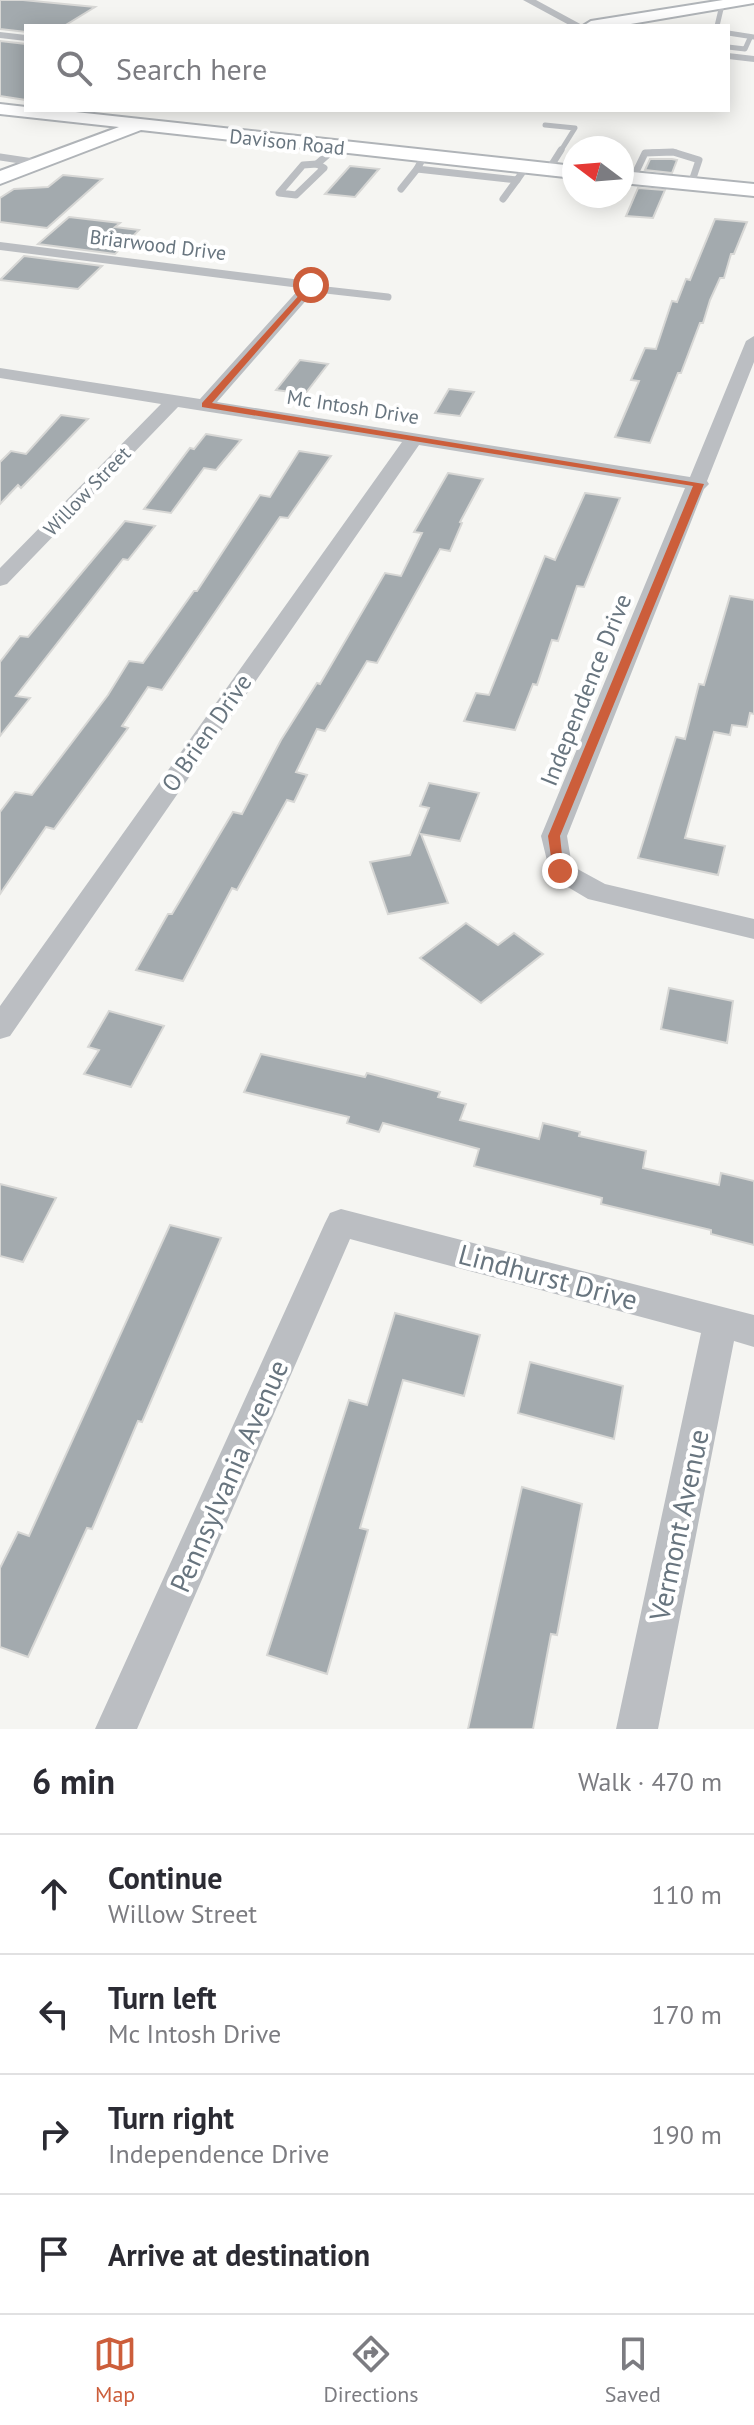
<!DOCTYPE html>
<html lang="en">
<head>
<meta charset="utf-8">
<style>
	:root { --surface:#fff; --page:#f7f7f7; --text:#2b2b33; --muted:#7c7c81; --line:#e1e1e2; --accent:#cc5e3b }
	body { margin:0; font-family:"PT Sans",sans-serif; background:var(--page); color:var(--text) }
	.compass { position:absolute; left:562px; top:136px; width:72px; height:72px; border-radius:50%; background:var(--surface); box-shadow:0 4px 20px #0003; rotate:286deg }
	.stop { position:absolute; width:24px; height:24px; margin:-18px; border:6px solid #cc5e3b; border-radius:50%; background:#fff }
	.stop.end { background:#cc5e3b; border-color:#fff; box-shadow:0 2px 8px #0008 }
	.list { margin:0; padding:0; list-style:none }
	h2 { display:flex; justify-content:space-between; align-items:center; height:104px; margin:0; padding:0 32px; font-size:34px }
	h2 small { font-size:26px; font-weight:400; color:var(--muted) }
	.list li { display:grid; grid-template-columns:52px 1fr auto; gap:24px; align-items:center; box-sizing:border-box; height:120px; padding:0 32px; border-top:2px solid var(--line) }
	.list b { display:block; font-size:30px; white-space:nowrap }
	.list p { margin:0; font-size:26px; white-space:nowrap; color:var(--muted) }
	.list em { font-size:26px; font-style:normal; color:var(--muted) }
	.icon { flex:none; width:44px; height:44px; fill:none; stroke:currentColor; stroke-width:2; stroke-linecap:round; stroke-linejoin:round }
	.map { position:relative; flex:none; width:754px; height:1729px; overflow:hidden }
	.search { position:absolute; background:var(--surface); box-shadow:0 4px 20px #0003; left:24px; right:24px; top:24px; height:88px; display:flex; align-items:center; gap:20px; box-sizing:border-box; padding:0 28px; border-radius:0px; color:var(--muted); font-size:30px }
	.sheet { height:584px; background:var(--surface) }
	nav { display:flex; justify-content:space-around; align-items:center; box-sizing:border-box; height:112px; border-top:2px solid var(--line); background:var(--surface); font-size:22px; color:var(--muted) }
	nav a { display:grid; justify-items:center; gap:4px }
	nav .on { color:var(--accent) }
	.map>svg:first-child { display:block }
	.building { fill:#a3aaae; stroke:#d7d7d5; stroke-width:2 }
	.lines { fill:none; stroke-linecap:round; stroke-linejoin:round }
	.secondary-casing { stroke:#b0b4b8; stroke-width:4 }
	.lane-far1 { stroke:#bbbec2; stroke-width:5 }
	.lane { stroke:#bbbec2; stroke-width:7 }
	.street { fill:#bbbec2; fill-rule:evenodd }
	.secondary { fill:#fff; fill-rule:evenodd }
	.route { fill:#cc5e3b }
	.labels { text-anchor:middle; stroke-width:8; stroke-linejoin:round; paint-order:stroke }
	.far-street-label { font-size:20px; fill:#68757f; stroke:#fff }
	.street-label { font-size:24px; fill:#68757f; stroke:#fff }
	.near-street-label { font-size:28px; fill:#68757f; stroke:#fff }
</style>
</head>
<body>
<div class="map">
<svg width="754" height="1729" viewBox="0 0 754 1729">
	<rect width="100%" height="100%" fill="#f5f5f2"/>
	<!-- building -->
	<g class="building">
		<path d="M 0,0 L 23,0 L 95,7 L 64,26 L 26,26 L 26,32 L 0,29 Z"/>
		<path d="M 0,41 L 26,44 L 26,100 L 0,96 Z"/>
		<path d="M 650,159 L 672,159 L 677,160 L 672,173 L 645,170 Z"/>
		<path d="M 350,166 L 379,169 L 355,197 L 325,194 Z"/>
		<path d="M 63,175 L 102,179 L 47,228 L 0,222 L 0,198 L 14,189 L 48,187 Z"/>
		<path d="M 638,188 L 665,190 L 653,218 L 626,216 Z"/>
		<path d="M 69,217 L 120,223 L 115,227 L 139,230 L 115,254 L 38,244 Z"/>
		<path d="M 715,219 L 747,222 L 734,254 L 731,254 L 724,278 L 720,278 L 710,300 L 703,323 L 700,323 L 681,373 L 678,373 L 650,443 L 615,437 L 639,381 L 631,380 L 645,348 L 656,349 L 672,301 L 677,302 L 686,279 L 690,280 Z"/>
		<path d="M 24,256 L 102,266 L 78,289 L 0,280 Z"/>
		<path d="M 300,360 L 328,364 L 305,394 L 276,390 Z"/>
		<path d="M 449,389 L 474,392 L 460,416 L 435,413 Z"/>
		<path d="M 61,415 L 88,419 L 21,488 L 18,485 L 0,504 L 0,462 L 11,451 L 26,454 Z"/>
		<path d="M 206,434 L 241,440 L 216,470 L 204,468 L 171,513 L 144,509 L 190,448 L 194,449 Z"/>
		<path d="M 299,451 L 331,456 L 288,518 L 280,517 L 162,690 L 148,687 L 122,726 L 128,728 L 54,829 L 46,827 L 0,894 L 0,812 L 15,792 L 32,795 L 108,695 L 129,661 L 143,663 L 194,591 L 197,591 L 260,495 L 270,497 Z"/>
		<path d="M 448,473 L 483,479 L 460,522 L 462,523 L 450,551 L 440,549 L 377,663 L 367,661 L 325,731 L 317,729 L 296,772 L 307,775 L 294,802 L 287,800 L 237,890 L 232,888 L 183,981 L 136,970 L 168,914 L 172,914 L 233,812 L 242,814 L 281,740 L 317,683 L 320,684 L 385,573 L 401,576 L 422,533 L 414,532 Z"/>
		<path d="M 585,493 L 620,498 L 584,587 L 577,586 L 558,641 L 552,640 L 537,685 L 533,684 L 515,730 L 464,721 L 476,693 L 489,695 L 545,556 L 555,560 Z"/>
		<path d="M 125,521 L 155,526 L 128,560 L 123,559 L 16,696 L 30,698 L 0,736 L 0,662 L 20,636 L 28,637 Z"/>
		<path d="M 730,596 L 754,600 L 754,714 L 750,713 L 747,727 L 732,725 L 730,735 L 714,732 L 685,838 L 725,846 L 718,875 L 638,858 L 676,737 L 685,739 L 699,684 L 704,685 Z"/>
		<path d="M 429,783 L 479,793 L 460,841 L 421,834 L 448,903 L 388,914 L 370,862 L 410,855 L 429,808 L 420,806 Z"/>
		<path d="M 466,923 L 498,945 L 514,933 L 543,954 L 481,1003 L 420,958 Z"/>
		<path d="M 669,988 L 733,1001 L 727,1043 L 661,1029 Z"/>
		<path d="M 109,1011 L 164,1026 L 131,1087 L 84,1074 L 99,1050 L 88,1047 Z"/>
		<path d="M 261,1054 L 365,1077 L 367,1073 L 440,1092 L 438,1097 L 466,1104 L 460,1120 L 539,1139 L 543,1123 L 580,1132 L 579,1136 L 646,1151 L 643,1168 L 719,1185 L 721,1173 L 754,1181 L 754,1245 L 711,1234 L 711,1230 L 601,1204 L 602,1198 L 474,1166 L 479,1149 L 383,1123 L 379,1132 L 347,1123 L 349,1117 L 244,1092 Z"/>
		<path d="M 0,1184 L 56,1198 L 23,1262 L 0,1256 Z"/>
		<path d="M 170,1225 L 221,1238 L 142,1422 L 138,1421 L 92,1529 L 87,1528 L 28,1657 L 0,1647 L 0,1568 L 18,1532 L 29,1536 Z"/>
		<path d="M 395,1313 L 480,1335 L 464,1396 L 403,1380 L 360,1528 L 368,1530 L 327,1674 L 267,1655 L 349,1400 L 367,1405 Z"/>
		<path d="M 530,1362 L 623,1386 L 614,1439 L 518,1413 Z"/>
		<path d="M 522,1487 L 582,1504 L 557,1635 L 551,1634 L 533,1729 L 468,1729 Z"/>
	</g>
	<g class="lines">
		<!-- secondary casing -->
		<g class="secondary-casing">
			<g id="secondary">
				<path d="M 723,0 L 754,0 L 754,3 L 619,26 L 583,26 L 591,21 Z"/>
				<path d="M 0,104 L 26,107 L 26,110 L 57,110 L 574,166 L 574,178 L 141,130 L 0,184 L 0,171 L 119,127 L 0,114 Z"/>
				<path d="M 622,171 L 754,184 L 754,196 L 622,183 Z"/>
			</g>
		</g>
		<!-- lane-far1 -->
		<g class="lane-far1">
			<path d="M 717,26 L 722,5"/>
			<path d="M 728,33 L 754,37"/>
			<path d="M 728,47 L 745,49 L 750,38"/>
			<path d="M 545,125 L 575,128 L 560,152"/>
			<path d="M 330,152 L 336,147"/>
			<path d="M 652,152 L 676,152"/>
		</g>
		<!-- lane -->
		<g class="lane">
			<path d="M 424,156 L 417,169 L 517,180 L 526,167"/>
			<path d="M 0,157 L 40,163"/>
			<path d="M 317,164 L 324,168 L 296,195 L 279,193 L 303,165 Z"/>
			<path d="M 317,164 L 333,150"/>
			<path d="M 549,169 L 561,150"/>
			<path d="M 633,178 L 645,153 L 673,152 L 699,160 L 691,184"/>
			<path d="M 401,189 L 417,169"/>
			<path d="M 503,199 L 517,180"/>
			<path d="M 308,288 L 388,297"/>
		</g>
		<!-- street -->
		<g class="street">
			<path d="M 523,0 L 536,0 L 584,26 L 571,26 Z"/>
			<path d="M 0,32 L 26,35 L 26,41 L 0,38 Z"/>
			<path d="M 728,53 L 754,56 L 754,62 L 728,59 Z"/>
			<path d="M 0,242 L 317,282 L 317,288 L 217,402 L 690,477 L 746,341 L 754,336 L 754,362 L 707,481 L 709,484 L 704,489 L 567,836 L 572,866 L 605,884 L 754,919 L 754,939 L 588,899 L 551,877 L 541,836 L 685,488 L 419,445 L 10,1036 L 0,1039 L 0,1006 L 402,442 L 178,407 L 7,584 L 0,586 L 0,568 L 161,404 L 0,378 L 0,368 L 200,399 L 300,288 L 0,250 Z"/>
			<path d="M 341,1209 L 754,1315 L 754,1347 L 734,1341 L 658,1729 L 616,1729 L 701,1333 L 350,1239 L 137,1729 L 95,1729 L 325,1223 L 330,1213 Z"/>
		</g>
		<!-- secondary -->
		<use href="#secondary" class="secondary"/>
	</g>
	<!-- route -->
	<path class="route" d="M 311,282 L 314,286 L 212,403 L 704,484 L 560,836 L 564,874 L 560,875 L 553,871 L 548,836 L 693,486 L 202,407 L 202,403 Z"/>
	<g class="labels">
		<!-- far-street labels -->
		<g class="far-street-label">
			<text transform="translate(287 142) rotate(6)" y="7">Davison Road</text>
			<text transform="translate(158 245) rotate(7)" y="7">Briarwood Drive</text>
			<text transform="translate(353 407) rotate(9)" y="7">Mc Intosh Drive</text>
			<text transform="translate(87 491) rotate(-46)" y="7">Willow Street</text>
		</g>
		<!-- street labels -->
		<g class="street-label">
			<text transform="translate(586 690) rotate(-68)" y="8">Independence Drive</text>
			<text transform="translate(207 733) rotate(-55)" y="8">O Brien Drive</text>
		</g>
		<!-- near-street labels -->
		<g class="near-street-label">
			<text transform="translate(548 1277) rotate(15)" y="10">Lindhurst Drive</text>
			<text transform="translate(229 1476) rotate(-66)" y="10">Pennsylvania Avenue</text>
			<text transform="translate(679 1525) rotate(-78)" y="10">Vermont Avenue</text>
		</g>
	</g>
</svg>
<svg class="compass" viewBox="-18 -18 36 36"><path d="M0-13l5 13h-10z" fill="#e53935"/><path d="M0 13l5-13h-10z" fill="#7c7c81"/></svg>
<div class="stop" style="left:311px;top:285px"></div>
<div class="stop end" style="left:560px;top:871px"></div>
<div class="search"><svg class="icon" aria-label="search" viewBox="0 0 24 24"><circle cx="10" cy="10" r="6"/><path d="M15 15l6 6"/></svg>Search here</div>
</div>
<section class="sheet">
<h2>6 min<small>Walk · 470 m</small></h2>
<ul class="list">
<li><svg class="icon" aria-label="ahead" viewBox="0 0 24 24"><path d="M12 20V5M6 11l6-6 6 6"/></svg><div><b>Continue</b><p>Willow Street</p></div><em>110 m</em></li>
<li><svg class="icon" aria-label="left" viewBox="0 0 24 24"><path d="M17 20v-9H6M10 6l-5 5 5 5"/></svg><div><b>Turn left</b><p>Mc Intosh Drive</p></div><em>170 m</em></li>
<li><svg class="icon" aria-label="right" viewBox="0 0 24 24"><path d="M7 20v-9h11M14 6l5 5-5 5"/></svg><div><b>Turn right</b><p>Independence Drive</p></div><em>190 m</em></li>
<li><svg class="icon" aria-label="arrive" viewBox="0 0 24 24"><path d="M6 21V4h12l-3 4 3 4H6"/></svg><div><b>Arrive at destination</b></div></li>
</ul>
</section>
<nav>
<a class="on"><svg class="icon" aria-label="map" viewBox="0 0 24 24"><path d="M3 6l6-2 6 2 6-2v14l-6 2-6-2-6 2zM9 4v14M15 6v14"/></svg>Map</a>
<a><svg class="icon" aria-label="directions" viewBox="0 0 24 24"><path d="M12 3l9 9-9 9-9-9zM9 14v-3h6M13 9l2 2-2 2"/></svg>Directions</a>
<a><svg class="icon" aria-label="saved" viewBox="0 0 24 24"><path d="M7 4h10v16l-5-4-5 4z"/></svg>Saved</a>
</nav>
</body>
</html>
